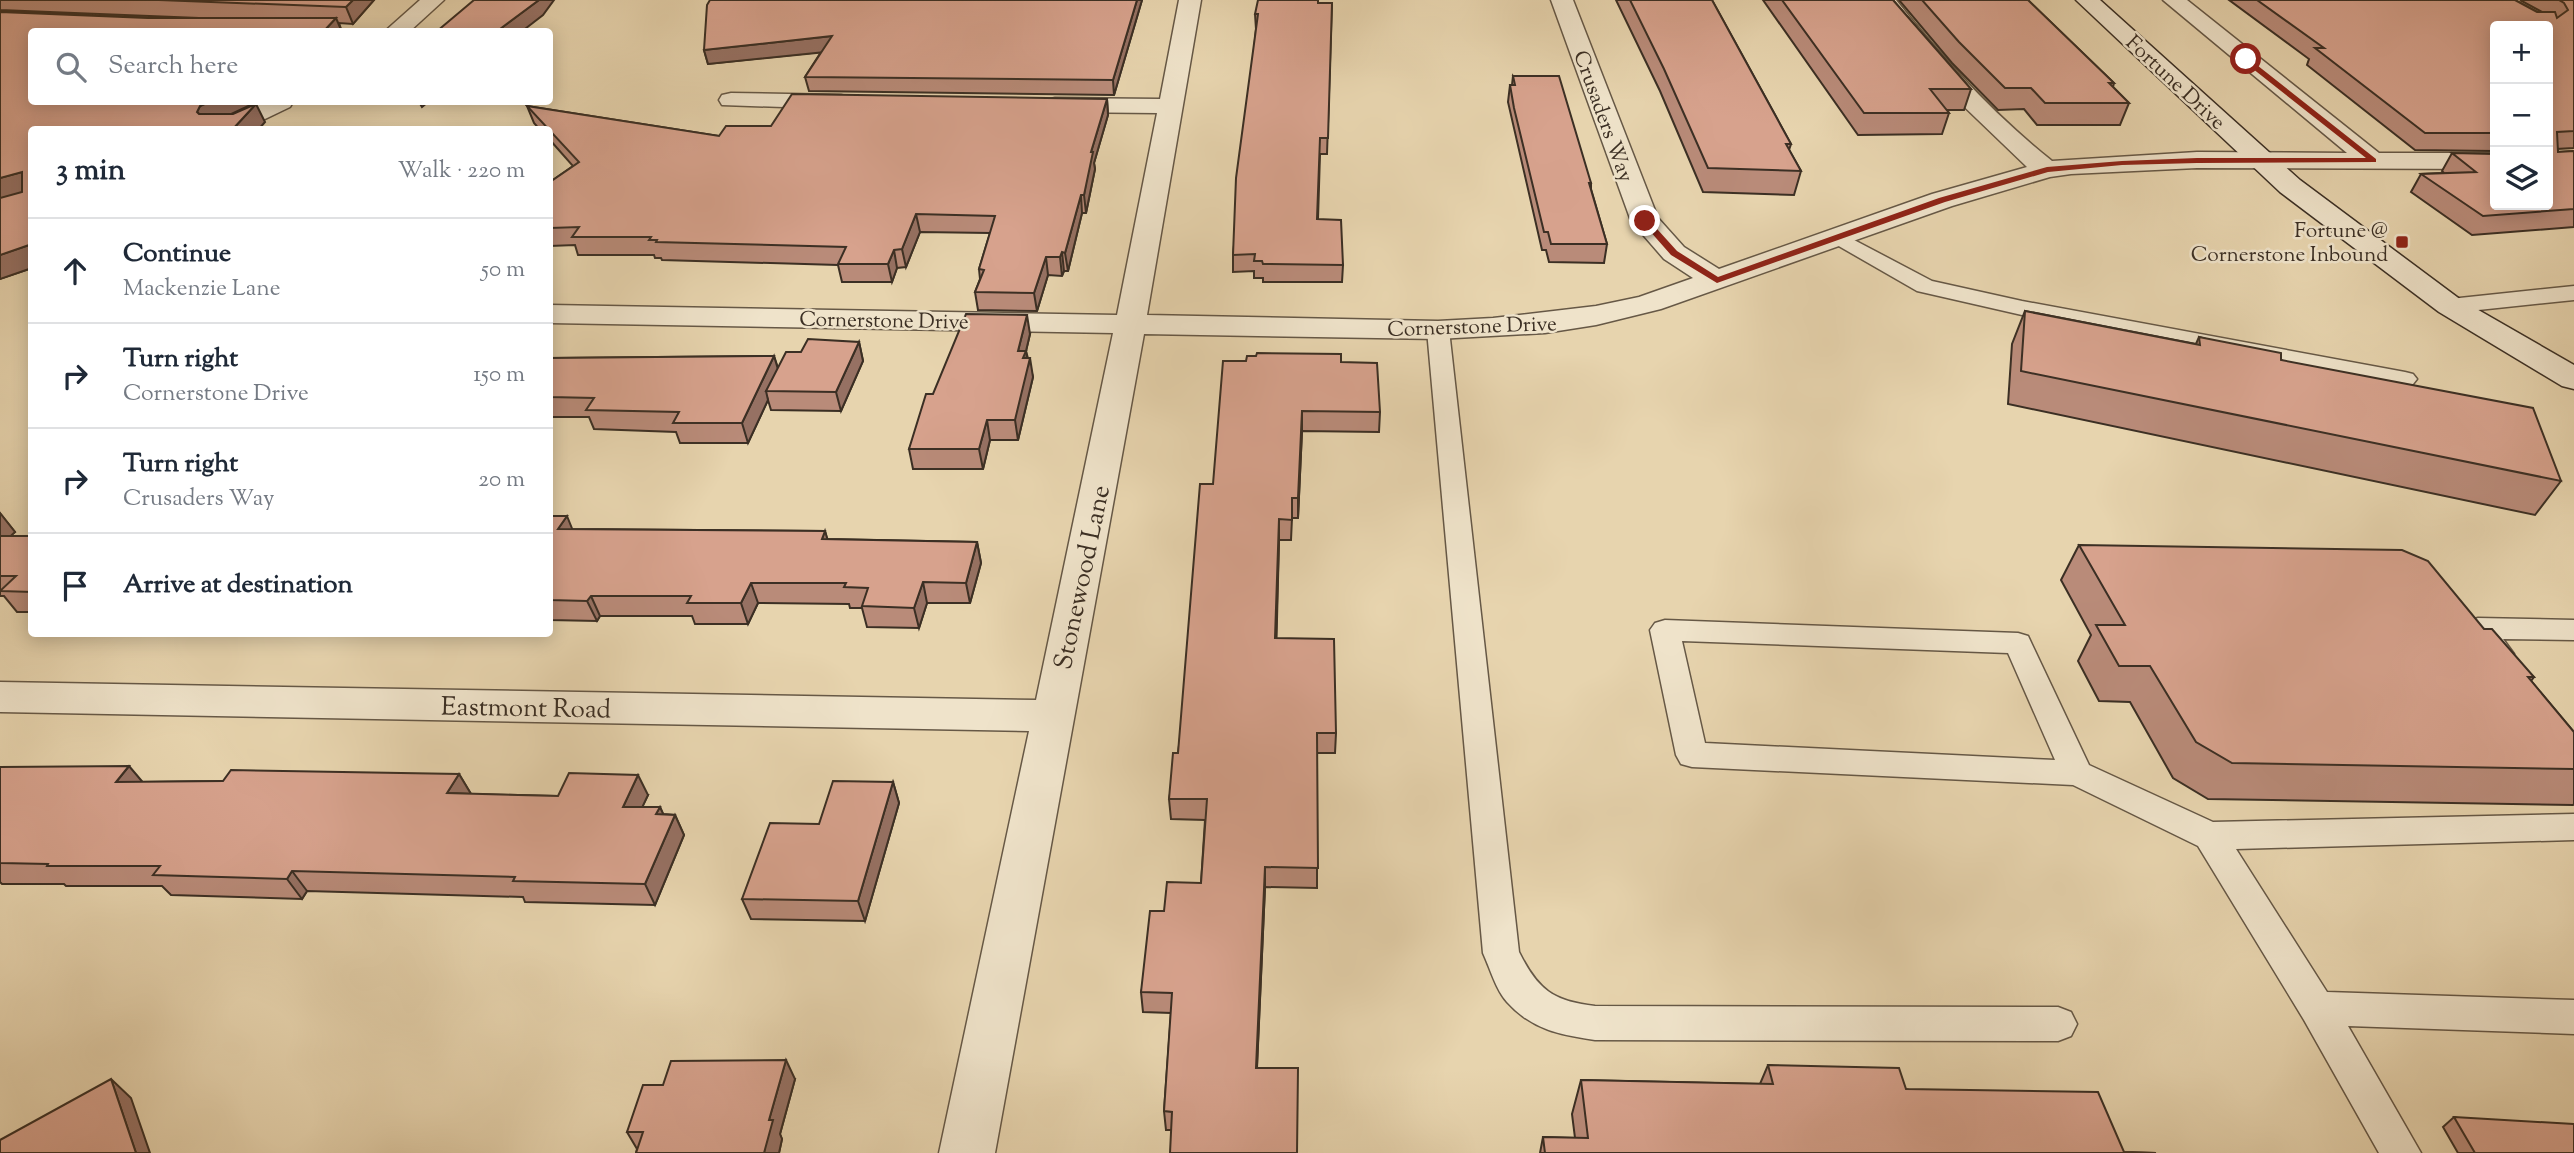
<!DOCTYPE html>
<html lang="en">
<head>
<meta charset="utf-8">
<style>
	:root { --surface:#fff; --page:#f2f2f3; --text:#1f2937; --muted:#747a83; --line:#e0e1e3 }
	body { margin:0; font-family:"Sorts Mill Goudy",serif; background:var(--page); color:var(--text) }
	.controls { position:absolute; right:21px; top:21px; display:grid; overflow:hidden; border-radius:7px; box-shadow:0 4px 18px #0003 }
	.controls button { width:63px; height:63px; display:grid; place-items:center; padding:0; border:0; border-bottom:2px solid var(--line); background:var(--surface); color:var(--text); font:35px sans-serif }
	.stop { position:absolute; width:21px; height:21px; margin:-16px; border:5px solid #8f2418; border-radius:50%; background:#fff }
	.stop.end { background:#8f2418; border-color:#fff; box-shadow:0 2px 7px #0008 }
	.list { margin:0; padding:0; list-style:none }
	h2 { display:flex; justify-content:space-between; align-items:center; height:91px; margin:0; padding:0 28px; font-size:30px }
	h2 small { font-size:23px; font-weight:400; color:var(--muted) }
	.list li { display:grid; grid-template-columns:46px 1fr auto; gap:21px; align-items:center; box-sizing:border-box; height:105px; padding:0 28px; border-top:2px solid var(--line) }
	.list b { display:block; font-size:26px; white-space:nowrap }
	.list p { margin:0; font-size:23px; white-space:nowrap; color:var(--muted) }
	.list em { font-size:23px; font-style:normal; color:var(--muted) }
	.icon { flex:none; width:38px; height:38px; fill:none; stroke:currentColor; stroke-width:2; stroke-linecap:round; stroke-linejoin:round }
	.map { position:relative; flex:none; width:2574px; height:1153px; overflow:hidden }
	.search { position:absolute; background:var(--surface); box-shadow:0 4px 18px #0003; left:28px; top:28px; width:525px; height:77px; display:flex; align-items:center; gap:18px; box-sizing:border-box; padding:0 24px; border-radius:7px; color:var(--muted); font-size:26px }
	.panel { position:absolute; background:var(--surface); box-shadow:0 4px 18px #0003; left:28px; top:126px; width:525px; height:511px; border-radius:7px }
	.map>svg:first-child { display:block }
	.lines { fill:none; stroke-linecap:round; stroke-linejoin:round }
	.lane-casing { stroke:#665846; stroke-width:3 }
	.street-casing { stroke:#665846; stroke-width:3 }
	.secondary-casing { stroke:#3b2f24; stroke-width:3 }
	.lane { fill:#efe3ca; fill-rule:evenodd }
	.street { fill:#efe3ca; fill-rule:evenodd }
	.secondary { fill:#efe3ca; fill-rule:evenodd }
	.wall { fill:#b98b79; stroke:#3b2f24; stroke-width:2 }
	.shaded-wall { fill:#967163; stroke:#3b2f24; stroke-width:2 }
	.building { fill:#d7a28d; stroke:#3b2f24; stroke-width:2 }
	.route { fill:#8f2418 }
	.poi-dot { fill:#8f2418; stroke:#efe3ca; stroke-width:2.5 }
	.labels { text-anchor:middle; stroke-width:5; stroke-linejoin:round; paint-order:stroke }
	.far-street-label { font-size:21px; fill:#3b2f24; stroke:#efe3ca }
	.far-poi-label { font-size:21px; fill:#3b2f24; stroke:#efe3ca; text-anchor:end }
	.street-label { font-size:26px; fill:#3b2f24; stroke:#efe3ca }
</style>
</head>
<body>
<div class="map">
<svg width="2574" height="1153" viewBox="0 0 2574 1153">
	<rect width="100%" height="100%" fill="#e7d4ae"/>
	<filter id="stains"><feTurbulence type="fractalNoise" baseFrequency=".00286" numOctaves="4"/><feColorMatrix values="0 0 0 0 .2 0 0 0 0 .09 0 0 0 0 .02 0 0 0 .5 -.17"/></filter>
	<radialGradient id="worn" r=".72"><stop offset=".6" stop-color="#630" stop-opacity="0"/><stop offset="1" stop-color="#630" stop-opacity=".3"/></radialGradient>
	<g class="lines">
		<!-- lane casing -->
		<g class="lane-casing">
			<g id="lane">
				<path d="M 1837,231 L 1932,281 L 2022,301 L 2405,372 L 2413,374 L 2417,379 L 2413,384 L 2405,386 L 2022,315 L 1917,291 L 1830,241 L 1827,237 L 1830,233 Z"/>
				<path d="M 2574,286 L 2574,300 L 2450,313 L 2442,311 L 2439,306 L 2442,301 L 2450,299 Z"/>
				<path d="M 1438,323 L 1446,325 L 1449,330 L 1519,952 C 1538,990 1553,1001 1595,1006 L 2058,1007 L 2071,1012 L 2077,1024 L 2071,1036 L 2058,1041 L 1595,1040 C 1561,1035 1532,1030 1507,1002 C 1496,990 1490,968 1483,953 L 1427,330 L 1430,325 Z"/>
				<path d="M 2478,618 L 2574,620 L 2574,640 L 2503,639 L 2514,654 L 2509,661 C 2487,668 2474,646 2463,628 L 2468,621 Z"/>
				<path d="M 1665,620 L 2018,633 L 2028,636 L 2089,765 L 2213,822 L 2574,814 L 2574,840 L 2236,849 L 2327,992 L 2574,1000 L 2574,1034 L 2348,1026 L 2421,1153 L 2379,1153 L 2304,1020 L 2198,846 L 2073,785 L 1692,767 L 1681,764 L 1676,755 L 1650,630 L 1655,623 ZM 1682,641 L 2008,653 L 2055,760 L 1705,743 Z"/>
			</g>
		</g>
		<!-- street casing -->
		<g class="street-casing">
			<g id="street">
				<path d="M 420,0 L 444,0 L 409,32 L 384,32 Z"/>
				<path d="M 1179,0 L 1201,0 L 1147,315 L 1438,321 L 1493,318 L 1596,306 L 1639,297 L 1693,278 L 1664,259 L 1631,221 L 1551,0 L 1573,0 L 1658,218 L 1684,247 L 1719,269 L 1932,194 L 2027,167 L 1952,95 L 1874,0 L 1896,0 C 1943,59 1993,114 2052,161 L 2197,152 L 2347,153 L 2163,0 L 2187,0 L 2379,153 L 2495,153 L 2495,169 L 2197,168 L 2071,174 L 2050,177 L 1952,206 L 1661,309 L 1596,325 L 1545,333 L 1438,339 L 1144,334 L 995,1153 L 939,1153 L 1029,731 L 0,712 L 0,682 L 1036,700 L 1113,333 L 550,323 L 550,305 L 1117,315 L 1157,113 L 1055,112 L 1046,110 L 1043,105 L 1046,100 L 1055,98 L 1160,99 Z"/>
				<path d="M 731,93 L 841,95 L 850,97 L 853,102 L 850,107 L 841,109 L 722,105 L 719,100 L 722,95 Z"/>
				<path d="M 262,102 L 293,102 L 290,107 L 242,130 L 209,130 L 212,125 Z"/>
			</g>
		</g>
		<!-- secondary casing -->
		<g class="secondary-casing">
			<path id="secondary" d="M 2076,0 L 2100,0 L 2300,180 L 2461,300 L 2574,365 L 2574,389 L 2562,386 L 2439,312 L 2280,192 Z"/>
		</g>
		<!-- lane -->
		<use href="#lane" class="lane"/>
		<!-- street -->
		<use href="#street" class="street"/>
		<!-- secondary -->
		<use href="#secondary" class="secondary"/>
	</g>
	<!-- wall -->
	<g class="wall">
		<path d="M 0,0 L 374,0 L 353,24 L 339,23 L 342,32 L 32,32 L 229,114 L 265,122 L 32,130 L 32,268 L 0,279 L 0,12 L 148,18 L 199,18 L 0,10 Z"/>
		<path d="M 1142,0 L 1114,95 L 809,91 L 805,77 L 821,52 L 708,64 L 704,50 Z"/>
		<path d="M 1616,0 L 1712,0 L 1791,144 L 1789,150 L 1801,171 L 1794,195 L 1703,192 L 1660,91 Z"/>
		<path d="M 1763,0 L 1893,0 L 1971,89 L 1964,110 L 1947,110 L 1949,113 L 1942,134 L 1858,135 Z"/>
		<path d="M 1899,0 L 2028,0 L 2114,83 L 2113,87 L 2129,103 L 2120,125 L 2037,125 L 2024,109 L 1998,110 L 1952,63 Z"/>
		<path d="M 2229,0 L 2515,0 L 2537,12 L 2542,12 L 2520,0 L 2574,0 L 2574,148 L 2557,149 L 2558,152 L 2574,151 L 2574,227 L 2472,235 L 2411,192 L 2421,174 L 2444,173 L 2442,171 L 2452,153 L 2548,205 L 2495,26 L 2495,151 L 2415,150 L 2307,65 L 2309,59 Z"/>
		<path d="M 1319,3 L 1332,3 L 1327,154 L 1320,154 L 1318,219 L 1343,265 L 1342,282 L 1263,282 L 1263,278 L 1254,278 L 1254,271 L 1233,272 L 1233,255 L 1256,29 L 1255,14 Z"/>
		<path d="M 1513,76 L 1591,183 L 1591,189 L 1607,244 L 1604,263 L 1549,262 L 1546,250 L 1542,250 L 1508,102 L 1510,85 L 1512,85 Z"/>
		<path d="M 1107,99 L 1108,115 L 1094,163 L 1095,169 L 1086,213 L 1082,213 L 1068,271 L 1064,271 L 1062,276 L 1048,275 L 1037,311 L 978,310 L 975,292 L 980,279 L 979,269 L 990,233 L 920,232 L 906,267 L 897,268 L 892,282 L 842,282 L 838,265 L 662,260 L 661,258 L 655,258 L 654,255 L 578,255 L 575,245 L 550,246 L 550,182 L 573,166 L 550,140 L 550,130 L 540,130 L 534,123 L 527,106 L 719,136 L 771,126 Z"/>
		<path d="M 2025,311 L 2196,344 L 2199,337 L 2281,360 L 2561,481 L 2535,515 L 2008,404 L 2012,344 Z"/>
		<path d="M 1030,334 L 1026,351 L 1033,377 L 1018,440 L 990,440 L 983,469 L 913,469 L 909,449 L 933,394 Z"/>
		<path d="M 859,342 L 863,361 L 841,411 L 771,410 L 768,400 L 748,443 L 680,443 L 676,432 L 594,429 L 589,417 L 550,417 L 550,358 L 774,356 L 778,368 L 801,352 Z"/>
		<path d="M 1341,362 L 1380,412 L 1379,432 L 1302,431 L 1298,518 L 1292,518 L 1291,540 L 1279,540 L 1276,638 L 1336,733 L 1335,753 L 1317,753 L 1317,888 L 1265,887 L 1257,1068 L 1171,1130 L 1166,1130 L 1164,1111 L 1171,1013 L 1143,1012 L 1141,992 L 1164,911 L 1201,883 L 1205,820 L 1171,819 L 1169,799 L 1178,753 L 1213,484 Z"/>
		<path d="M 0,513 L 15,532 L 10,536 L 32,536 L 32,612 L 17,612 L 4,596 L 0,596 Z"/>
		<path d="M 550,516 L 572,529 L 825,531 L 827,539 L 977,542 L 981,563 L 970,603 L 927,603 L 919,628 L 867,627 L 862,608 L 850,608 L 849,604 L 758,603 L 748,624 L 695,624 L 692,616 L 600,616 L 597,621 L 550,620 Z"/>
		<path d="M 2079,545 L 2484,629 L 2534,677 L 2531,681 L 2574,732 L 2574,804 L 2573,805 L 2208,799 L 2173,778 L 2130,702 L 2099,701 L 2078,661 L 2091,635 L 2061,580 Z"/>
		<path d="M 0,767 L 142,782 L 223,781 L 459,774 L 471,794 L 558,796 L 648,795 L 642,807 L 660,807 L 663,814 L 675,815 L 684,835 L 655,905 L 525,902 L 523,897 L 307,891 L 302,899 L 171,895 L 162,886 L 66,886 L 64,884 L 2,884 L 0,882 Z"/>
		<path d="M 893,782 L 899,803 L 865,921 L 751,919 L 742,899 Z"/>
		<path d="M 1768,1065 L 1906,1089 L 2124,1152 L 2156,1153 L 1540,1153 L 1543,1137 L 1575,1138 L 1572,1114 L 1581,1080 L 1760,1084 Z"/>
		<path d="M 795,1079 L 780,1134 L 782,1139 L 779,1153 L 636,1153 L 637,1149 L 627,1132 L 663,1085 Z"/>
		<path d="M 2454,1117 L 2574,1153 L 2458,1153 L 2443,1127 Z"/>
	</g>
	<!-- shaded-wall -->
	<g class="shaded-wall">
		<path d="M 353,0 L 374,0 L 353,24 L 346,7 Z"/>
		<path d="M 539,0 L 554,0 L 543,15 L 521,32 L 496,32 Z"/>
		<path d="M 1137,0 L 1142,0 L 1114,95 L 1113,80 Z"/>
		<path d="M 336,18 L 342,32 L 323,32 Z"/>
		<path d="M 832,36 L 835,51 L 708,64 L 704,50 Z"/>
		<path d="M 1107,99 L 1108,115 L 1094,163 L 1095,169 L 1086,213 L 1084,195 L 1091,152 Z"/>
		<path d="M 209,102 L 257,102 L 210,124 L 197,112 L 200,106 Z"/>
		<path d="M 419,102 L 428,102 L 422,107 Z"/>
		<path d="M 256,104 L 265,122 L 258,130 L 232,130 Z"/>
		<path d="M 22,172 L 32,191 L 0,200 L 0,178 Z"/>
		<path d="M 1081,195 L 1082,213 L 1068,271 L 1065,253 Z"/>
		<path d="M 916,214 L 920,232 L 906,267 L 902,249 Z"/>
		<path d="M 32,244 L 32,268 L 0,279 L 0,255 Z"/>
		<path d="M 894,250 L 897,268 L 892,282 L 888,264 Z"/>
		<path d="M 1062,252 L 1064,271 L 1062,276 L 1060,257 Z"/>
		<path d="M 1046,257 L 1048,275 L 1037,311 L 1034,293 Z"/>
		<path d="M 1027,315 L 1030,334 L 1026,351 L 1028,367 L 1030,358 L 1033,377 L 1018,440 L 1015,420 L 1018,351 Z"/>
		<path d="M 859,342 L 863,361 L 841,411 L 836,392 Z"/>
		<path d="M 774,356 L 780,376 L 766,391 L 768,400 L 748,443 L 742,423 Z"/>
		<path d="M 1302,411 L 1302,431 L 1298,518 L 1298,498 Z"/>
		<path d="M 987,420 L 990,440 L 983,469 L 979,449 Z"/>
		<path d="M 0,513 L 15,532 L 0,546 Z"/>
		<path d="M 567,516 L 575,536 L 558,529 Z"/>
		<path d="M 1279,519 L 1279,540 L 1276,659 L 1275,638 Z"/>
		<path d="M 825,531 L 831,551 L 822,539 Z"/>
		<path d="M 977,542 L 981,563 L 970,603 L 966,583 Z"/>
		<path d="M 923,582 L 927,603 L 919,628 L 914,608 Z"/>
		<path d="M 751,583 L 758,603 L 748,624 L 741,603 Z"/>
		<path d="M 591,596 L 600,616 L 597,621 L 587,601 Z"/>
		<path d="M 129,766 L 146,786 L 116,782 Z"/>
		<path d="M 459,774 L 471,794 L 447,793 Z"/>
		<path d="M 638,775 L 648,795 L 633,827 L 623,807 Z"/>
		<path d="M 893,782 L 899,803 L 865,921 L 858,901 Z"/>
		<path d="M 660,807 L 669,827 L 656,814 Z"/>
		<path d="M 675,815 L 684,835 L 655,905 L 645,884 Z"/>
		<path d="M 1265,867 L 1265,887 L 1256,1087 L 1256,1068 Z"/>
		<path d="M 292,871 L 307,891 L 302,899 L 287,879 Z"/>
		<path d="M 786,1060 L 795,1079 L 780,1134 L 782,1139 L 779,1153 L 764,1153 L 769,1120 Z"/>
		<path d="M 111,1079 L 131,1098 L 150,1153 L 136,1153 Z"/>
	</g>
	<!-- building -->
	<g class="building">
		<path d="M 159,0 L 353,0 L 346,7 Z"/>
		<path d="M 474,0 L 539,0 L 496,32 L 436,32 Z"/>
		<path d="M 710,0 L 1137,0 L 1113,80 L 805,77 L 832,36 L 704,50 L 707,5 Z"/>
		<path d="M 1258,0 L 1318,0 L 1318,3 L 1332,3 L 1328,138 L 1320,138 L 1317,219 L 1341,220 L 1343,265 L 1263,264 L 1262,261 L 1254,261 L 1255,254 L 1233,255 L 1236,178 L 1258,14 L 1255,14 Z"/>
		<path d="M 1630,0 L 1712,0 L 1791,144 L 1786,144 L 1801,171 L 1708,168 L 1664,69 Z"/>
		<path d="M 1782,0 L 1893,0 L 1971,89 L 1930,89 L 1949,113 L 1864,113 Z"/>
		<path d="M 1922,0 L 2028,0 L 2114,83 L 2109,83 L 2129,103 L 2045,103 L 2031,88 L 2005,88 L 1959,42 Z"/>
		<path d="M 2257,0 L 2515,0 L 2537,12 L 2555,12 L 2557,18 L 2568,10 L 2564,3 L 2559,0 L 2574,0 L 2574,131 L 2557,132 L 2558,152 L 2574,151 L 2574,209 L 2483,216 L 2421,174 L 2476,172 L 2452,153 L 2495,154 L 2495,205 L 2548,205 L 2548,26 L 2495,26 L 2495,133 L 2425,133 L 2315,48 L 2324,48 Z"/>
		<path d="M 0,12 L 148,18 L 336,18 L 323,32 L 32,32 L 32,102 L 209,102 L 200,106 L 197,112 L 199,114 L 233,114 L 256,104 L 232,130 L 32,130 L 32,244 L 0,255 L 0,198 L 22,192 L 22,172 L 0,178 Z"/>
		<path d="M 1513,76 L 1559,76 L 1591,183 L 1589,183 L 1607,244 L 1551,244 L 1548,232 L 1544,232 L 1514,108 L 1510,85 L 1515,85 Z"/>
		<path d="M 792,94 L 1107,99 L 1091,152 L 1093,152 L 1084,195 L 1081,195 L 1065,253 L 1062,252 L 1060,257 L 1046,257 L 1034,293 L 975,292 L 984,270 L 979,269 L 995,216 L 916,214 L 902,249 L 894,250 L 888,264 L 838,264 L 846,247 L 656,242 L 657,240 L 649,240 L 651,237 L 572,237 L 579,227 L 550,228 L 550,182 L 579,162 L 527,106 L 719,136 L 726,126 L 771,126 Z"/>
		<path d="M 2025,311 L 2200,345 L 2199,337 L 2281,353 L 2281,360 L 2533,408 L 2561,481 L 2021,371 Z"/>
		<path d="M 966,314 L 1027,315 L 1018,351 L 1026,351 L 1023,358 L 1030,358 L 1015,420 L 987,420 L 979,449 L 909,449 L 926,394 L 933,394 Z"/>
		<path d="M 808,339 L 859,342 L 836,392 L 766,391 L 786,352 L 801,352 Z"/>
		<path d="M 1257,353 L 1341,354 L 1341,362 L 1377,363 L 1380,412 L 1302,411 L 1298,498 L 1292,498 L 1292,520 L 1279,519 L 1275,638 L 1334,639 L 1336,733 L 1317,733 L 1318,868 L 1265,867 L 1256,1068 L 1298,1068 L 1297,1153 L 1170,1153 L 1172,1112 L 1164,1111 L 1172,993 L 1141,992 L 1150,911 L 1164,911 L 1167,882 L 1201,883 L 1207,799 L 1169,799 L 1173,753 L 1178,753 L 1200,484 L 1213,484 L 1223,361 L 1246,361 L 1247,356 L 1256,356 Z"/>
		<path d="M 774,356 L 742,423 L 673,423 L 679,412 L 586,410 L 594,398 L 550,397 L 550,358 Z"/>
		<path d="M 550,516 L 567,516 L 558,529 L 825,531 L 822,539 L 977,542 L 966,583 L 923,582 L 914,608 L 862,606 L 868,588 L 844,587 L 846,583 L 751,583 L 741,603 L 687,603 L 691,596 L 591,596 L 587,601 L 550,600 Z"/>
		<path d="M 0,536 L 32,536 L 32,592 L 0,591 L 16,576 L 0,576 Z"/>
		<path d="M 2079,545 L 2402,550 L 2428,561 L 2484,629 L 2492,629 L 2534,677 L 2528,677 L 2574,732 L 2574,769 L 2232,763 L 2196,742 L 2150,666 L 2119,666 L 2096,625 L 2125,625 Z"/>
		<path d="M 129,766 L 116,782 L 223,781 L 231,770 L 459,774 L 447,793 L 558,796 L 569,773 L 638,775 L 623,807 L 660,807 L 656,814 L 675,815 L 645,884 L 513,881 L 515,877 L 292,871 L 287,879 L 153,875 L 160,866 L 47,866 L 48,864 L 0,863 L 0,767 Z"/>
		<path d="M 833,781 L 893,782 L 858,901 L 742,899 L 770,823 L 819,824 Z"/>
		<path d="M 786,1060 L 769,1120 L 773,1120 L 764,1153 L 636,1153 L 643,1132 L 627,1132 L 643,1085 L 663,1085 L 671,1061 Z"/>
		<path d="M 1768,1065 L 1899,1068 L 1906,1089 L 2098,1092 L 2124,1152 L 2156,1153 L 1545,1153 L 1543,1137 L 1588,1138 L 1581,1080 L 1773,1084 Z"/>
		<path d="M 111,1079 L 136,1153 L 0,1153 L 0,1140 Z"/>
		<path d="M 2454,1117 L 2574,1124 L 2574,1153 L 2475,1153 Z"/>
	</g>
	<!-- route -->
	<path class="route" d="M 2243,58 L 2248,58 L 2376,159 L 2376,162 L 2197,163 L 2122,165 L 2048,172 L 1945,202 L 1717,283 L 1671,255 L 1641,221 L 1648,219 L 1677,251 L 1718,277 L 1939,198 L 2047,167 L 2122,161 L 2197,158 L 2366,158 L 2243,61 Z"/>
	<!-- markers -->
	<rect class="poi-dot" x="2395" y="235" width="14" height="14" rx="3.5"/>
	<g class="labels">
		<!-- far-street labels -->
		<g class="far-street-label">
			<text transform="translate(2176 82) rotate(43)" y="7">Fortune Drive</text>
			<text transform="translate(1604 116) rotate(70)" y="7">Crusaders Way</text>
			<text transform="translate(884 320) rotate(1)" y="7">Cornerstone Drive</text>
			<text transform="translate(1472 326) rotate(-2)" y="7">Cornerstone Drive</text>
		</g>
		<!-- far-poi labels -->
		<g class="far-poi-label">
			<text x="2388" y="237">Fortune @<tspan x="2388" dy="24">Cornerstone Inbound</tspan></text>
		</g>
		<!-- street labels -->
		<g class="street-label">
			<text transform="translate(1081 577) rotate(-78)" y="9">Stonewood Lane</text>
			<text transform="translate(526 707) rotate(1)" y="9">Eastmont Road</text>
		</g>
	</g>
	<rect width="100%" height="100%" filter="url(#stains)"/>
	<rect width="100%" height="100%" fill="url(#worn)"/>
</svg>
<div class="controls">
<button>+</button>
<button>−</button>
<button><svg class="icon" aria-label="layers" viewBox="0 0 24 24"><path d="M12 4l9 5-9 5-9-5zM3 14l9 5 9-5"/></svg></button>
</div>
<div class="stop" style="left:2246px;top:59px"></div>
<div class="stop end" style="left:1645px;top:221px"></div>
<div class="search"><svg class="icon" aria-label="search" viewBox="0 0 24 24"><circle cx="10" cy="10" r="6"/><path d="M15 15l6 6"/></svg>Search here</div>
<section class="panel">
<h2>3 min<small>Walk · 220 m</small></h2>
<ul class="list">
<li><svg class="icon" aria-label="ahead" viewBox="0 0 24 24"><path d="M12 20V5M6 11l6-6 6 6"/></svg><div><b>Continue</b><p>Mackenzie Lane</p></div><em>50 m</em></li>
<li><svg class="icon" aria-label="right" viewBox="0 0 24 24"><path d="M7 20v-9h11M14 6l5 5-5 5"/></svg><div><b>Turn right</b><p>Cornerstone Drive</p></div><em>150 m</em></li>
<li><svg class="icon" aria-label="right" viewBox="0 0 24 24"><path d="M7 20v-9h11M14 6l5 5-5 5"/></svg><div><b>Turn right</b><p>Crusaders Way</p></div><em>20 m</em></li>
<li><svg class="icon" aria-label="arrive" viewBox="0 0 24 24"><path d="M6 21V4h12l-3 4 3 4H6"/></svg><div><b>Arrive at destination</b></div></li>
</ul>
</section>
</div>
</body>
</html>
